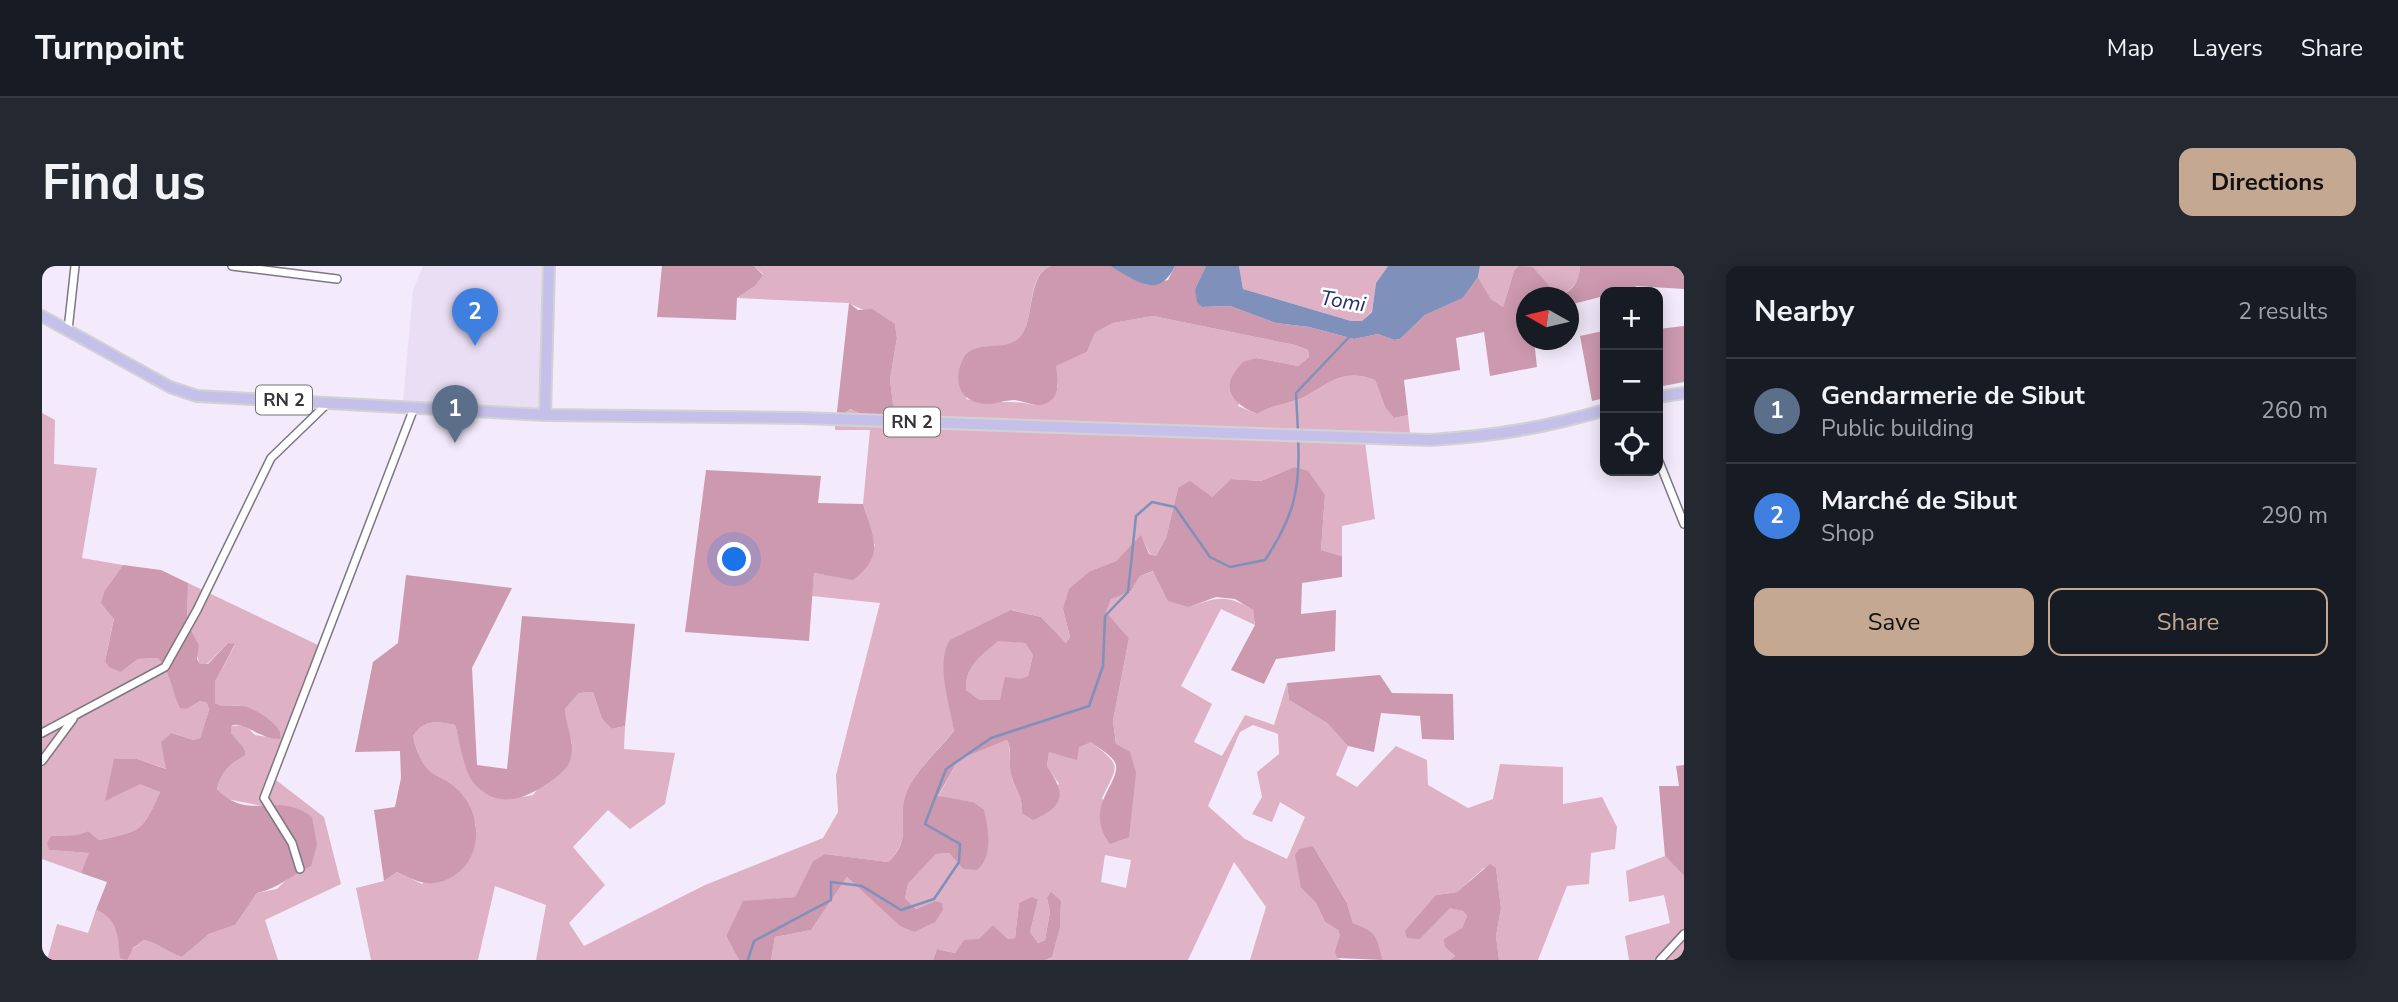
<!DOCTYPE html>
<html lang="en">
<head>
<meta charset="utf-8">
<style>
	:root { --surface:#171b24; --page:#242831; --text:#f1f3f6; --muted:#9ea1a6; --line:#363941; --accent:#c4a891 }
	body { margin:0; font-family:"Nunito Sans",sans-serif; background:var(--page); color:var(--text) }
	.controls { position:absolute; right:21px; top:21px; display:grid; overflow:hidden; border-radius:14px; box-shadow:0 4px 18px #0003 }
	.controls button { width:63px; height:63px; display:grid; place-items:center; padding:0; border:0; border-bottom:2px solid var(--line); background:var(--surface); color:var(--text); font:35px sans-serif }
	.compass { position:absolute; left:1474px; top:21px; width:63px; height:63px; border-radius:50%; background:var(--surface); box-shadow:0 4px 18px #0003; rotate:278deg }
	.you { position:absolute; left:693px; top:294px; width:24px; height:24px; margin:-18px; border:5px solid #fff; border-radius:50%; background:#1a73e8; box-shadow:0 0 0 10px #1a73e833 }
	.badge { display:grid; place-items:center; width:46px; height:46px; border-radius:50%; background:var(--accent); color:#fff; font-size:23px; font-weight:700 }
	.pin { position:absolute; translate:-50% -58px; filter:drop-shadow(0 2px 4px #0008) }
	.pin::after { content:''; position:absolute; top:37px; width:24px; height:21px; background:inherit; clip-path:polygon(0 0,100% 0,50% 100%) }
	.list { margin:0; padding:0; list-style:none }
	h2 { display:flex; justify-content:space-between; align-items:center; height:91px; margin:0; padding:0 28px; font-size:30px }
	h2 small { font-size:23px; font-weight:400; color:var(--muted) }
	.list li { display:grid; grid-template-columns:46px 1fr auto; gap:21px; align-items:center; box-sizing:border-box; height:105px; padding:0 28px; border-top:2px solid var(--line) }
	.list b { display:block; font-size:26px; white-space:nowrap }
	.list p { margin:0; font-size:23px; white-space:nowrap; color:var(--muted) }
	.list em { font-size:23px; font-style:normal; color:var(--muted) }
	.actions { display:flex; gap:14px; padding:21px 28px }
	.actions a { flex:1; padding:16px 0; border:2px solid var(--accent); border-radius:14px; text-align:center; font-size:24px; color:var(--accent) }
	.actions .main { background:var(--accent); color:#111 }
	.icon { flex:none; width:38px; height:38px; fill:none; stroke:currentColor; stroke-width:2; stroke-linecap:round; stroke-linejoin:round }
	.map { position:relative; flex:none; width:1642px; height:694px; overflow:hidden; border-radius:14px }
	header { display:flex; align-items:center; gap:42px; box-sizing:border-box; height:98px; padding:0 35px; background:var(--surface); border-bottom:2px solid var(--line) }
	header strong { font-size:33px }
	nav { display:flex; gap:38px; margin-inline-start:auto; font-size:24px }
	.intro { display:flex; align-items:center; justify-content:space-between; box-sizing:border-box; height:168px; padding:0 42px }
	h1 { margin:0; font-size:49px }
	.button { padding:18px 32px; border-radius:14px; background:var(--accent); color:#111; font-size:24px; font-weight:700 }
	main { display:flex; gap:42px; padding:0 42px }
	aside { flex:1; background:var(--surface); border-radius:14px; box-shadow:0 4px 18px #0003 }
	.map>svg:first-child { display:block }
	.built { fill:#eadef5 }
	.green { fill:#deb1c4; fill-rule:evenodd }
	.forest { fill:#cc99af; fill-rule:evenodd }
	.water { fill:#7f90bb }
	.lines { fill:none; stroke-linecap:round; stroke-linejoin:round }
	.stream { stroke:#7f90bb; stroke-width:2.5 }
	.street-casing { stroke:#7e7684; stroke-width:10 }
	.primary-casing { stroke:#d3d2d3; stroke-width:14 }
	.street { stroke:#fff; stroke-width:7 }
	.primary { stroke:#c5c0e9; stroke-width:10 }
	.labels { text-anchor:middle; stroke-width:5; stroke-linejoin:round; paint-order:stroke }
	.shield { fill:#fff; stroke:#727074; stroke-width:2 }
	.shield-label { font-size:18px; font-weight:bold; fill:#363339 }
	.water-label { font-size:21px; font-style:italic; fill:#223369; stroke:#fff }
</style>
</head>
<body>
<header>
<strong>Turnpoint</strong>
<nav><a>Map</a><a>Layers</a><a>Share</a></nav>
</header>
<div class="intro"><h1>Find us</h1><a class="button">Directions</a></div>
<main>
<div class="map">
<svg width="1642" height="694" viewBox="0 0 1642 694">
	<rect width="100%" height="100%" fill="#f3ebfb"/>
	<!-- built -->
	<path class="built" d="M 381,0 L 502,0 L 498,147 L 361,135 L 371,24 Z"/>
	<!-- green -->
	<g class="green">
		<path d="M 712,0 L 1009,0 C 981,10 996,61 973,77 C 964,83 945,81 934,82 L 924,133 C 947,139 969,133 992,139 L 1016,121 L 1013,100 L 1045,86 L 1053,67 L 1071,57 L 1111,50 L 1253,79 L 1266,84 L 1267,91 L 1256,100 L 1215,92 L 1196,140 L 1215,148 C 1233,138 1247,138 1262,131 C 1289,117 1300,102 1333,114 L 1343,141 L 1352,152 L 1366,149 L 1369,177 L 1323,176 L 1333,253 L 1300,260 L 1300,290 L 1279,284 L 1283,229 L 1252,201 L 1219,215 L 1189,213 L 1170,231 L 1136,222 L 1124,272 L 1114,290 L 1108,288 L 1099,270 L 1074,295 L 1048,305 L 1021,343 L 1028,371 L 1024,377 L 999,351 L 970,344 L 903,409 L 912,465 C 897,483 874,504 865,525 C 853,552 873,571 846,596 L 783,588 L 771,595 L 753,631 L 701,636 L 684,670 L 697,694 L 494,694 L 504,639 L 453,620 L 436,694 L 329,694 L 314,622 L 342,615 L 355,606 L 380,618 L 434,560 L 427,539 L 414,522 L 384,503 L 377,491 L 371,470 C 383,453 394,455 413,459 C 427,507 429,543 491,529 L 530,477 L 523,457 L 523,443 L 537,427 L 551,426 L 560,453 L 570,463 L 583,460 L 582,483 L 633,487 L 623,538 L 588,563 L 566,544 L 531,581 L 563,619 L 527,657 L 542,680 L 663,619 L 781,572 L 796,546 L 794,509 L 838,337 L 770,330 L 772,307 L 784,309 L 833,280 L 821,238 L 828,164 L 793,164 L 804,146 L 810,143 L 834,155 L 852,147 L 848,113 L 855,72 L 853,58 L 806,37 L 695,32 L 713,20 L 721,8 Z"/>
		<path d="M 1197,0 L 1346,0 L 1334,17 L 1330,45 L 1320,55 L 1309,55 L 1201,23 Z"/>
		<path d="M 1438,0 L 1538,0 L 1537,15 L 1521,29 L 1514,29 L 1491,1 L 1472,5 L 1461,41 L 1449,33 L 1436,11 Z"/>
		<path d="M 0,147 L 13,154 L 12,198 L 55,202 L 40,292 L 81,299 L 63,324 L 72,352 L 63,395 L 79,406 L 96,393 L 116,392 L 126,402 L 145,443 L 158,435 L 165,437 L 167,444 L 158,472 L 151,474 L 130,467 L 125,503 L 95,493 L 98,517 L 118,526 C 100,566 100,565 57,574 L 46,565 L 35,569 L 9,570 L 7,584 L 48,587 L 39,607 L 0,593 Z"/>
		<path d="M 1112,305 L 1147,341 C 1176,331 1185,328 1211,344 L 1213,359 L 1179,343 L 1139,420 L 1170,438 L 1152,476 L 1180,490 L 1203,449 L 1232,459 L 1245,417 L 1247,434 L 1285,457 L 1306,480 L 1294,509 L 1315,521 L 1354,480 L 1385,494 L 1386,519 L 1426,542 L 1451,533 L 1458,498 L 1521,501 L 1521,538 L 1560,531 L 1575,561 L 1573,583 L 1549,587 L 1547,618 L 1525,620 L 1496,694 L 1457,694 L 1454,670 L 1459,642 L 1454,602 L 1442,602 L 1415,626 L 1394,629 L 1378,673 L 1407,641 L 1421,645 L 1425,650 L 1420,662 L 1403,681 L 1413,690 L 1408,694 L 1341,694 C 1334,670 1336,666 1311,657 L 1305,637 L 1271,580 L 1259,622 L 1274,637 L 1283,656 L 1296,664 L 1298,670 L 1295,692 L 1300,694 L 1208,694 L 1224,641 L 1192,596 L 1146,694 L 1003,694 L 1010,691 L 1018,662 L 1019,635 L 1005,632 L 1008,646 L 1003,674 L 996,677 L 988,666 L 996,634 L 977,637 L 973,672 L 966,673 L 951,659 L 937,674 L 922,675 L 913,687 L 895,683 L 891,694 L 729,694 L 733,671 L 769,664 L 805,611 L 859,660 L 872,666 L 893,635 L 874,643 L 863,632 L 866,618 L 894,588 L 907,587 L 921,603 L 931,536 L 896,531 L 916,494 L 965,474 C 970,487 967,496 969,508 C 973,524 981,530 980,547 L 1017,518 L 1005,500 L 1007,486 L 1049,476 C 1080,501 1077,497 1060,532 L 1087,571 L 1071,455 L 1087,372 L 1064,346 L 1069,332 L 1089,325 L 1098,310 ZM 1211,459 L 1236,468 L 1237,488 L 1215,506 L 1220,531 L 1210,548 L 1230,556 L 1238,536 L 1263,551 L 1245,593 L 1203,573 L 1166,540 L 1198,466 ZM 1063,589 L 1089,594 L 1084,622 L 1059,616 Z"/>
		<path d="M 146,317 L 276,379 L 230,511 L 282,551 L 299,618 L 223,654 L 236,694 L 5,694 L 15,658 L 46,667 L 54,644 L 66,648 L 75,663 L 79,692 L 102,674 C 117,677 126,687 140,691 L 167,668 L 193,659 L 215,627 L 235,623 L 250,608 L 226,541 L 185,533 L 175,523 C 180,504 188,498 204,489 L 202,482 L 189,467 L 189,460 L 203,459 L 213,469 L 239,473 C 238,458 215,445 201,440 C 191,437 183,444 173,437 L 173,416 L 193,379 L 186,377 L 165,398 L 158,399 L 145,358 Z"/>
		<path d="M 956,374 L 983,377 L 991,389 L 986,410 L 958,434 L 938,434 L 924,424 C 923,400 939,390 956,374 Z"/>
		<path d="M 1623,590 L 1642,610 L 1642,694 L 1587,694 L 1583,670 L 1628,657 L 1622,629 L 1587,636 L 1584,605 Z"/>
	</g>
	<!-- forest -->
	<g class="forest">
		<path d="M 620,0 L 712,0 L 721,9 L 713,20 L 695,32 L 694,54 L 615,51 Z"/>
		<path d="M 1009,0 L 1068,0 L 1105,19 L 1126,14 L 1133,0 L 1164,0 L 1153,23 L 1160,41 L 1188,40 L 1234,57 L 1267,61 L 1312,73 L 1336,68 L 1352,74 L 1358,73 L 1383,49 L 1421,32 L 1436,11 L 1449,33 L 1461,41 L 1472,5 L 1477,0 L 1491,1 L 1514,28 L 1521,29 C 1534,20 1537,16 1538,0 L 1642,0 L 1642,23 L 1594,20 L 1594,26 L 1563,26 L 1563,132 L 1550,135 L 1538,70 L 1561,65 L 1558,31 L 1527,39 L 1526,32 L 1484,32 L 1484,74 L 1492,74 L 1495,101 L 1448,110 L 1442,66 L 1414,72 L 1418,104 L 1362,114 L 1366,149 L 1352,152 L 1343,141 L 1333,114 C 1300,102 1289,117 1262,131 C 1247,138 1233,138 1215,148 C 1188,137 1177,120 1201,96 L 1215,92 L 1256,100 L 1267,91 L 1266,84 L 1253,79 L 1111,50 L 1071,57 L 1053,67 L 1045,86 L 1014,100 C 1015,111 1019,127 1008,135 C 997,144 984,135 972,134 C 963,134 954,138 945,138 C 918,137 910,116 921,93 C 932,70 967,90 981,67 C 992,49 986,8 1009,0 Z"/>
		<path d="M 807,37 L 816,44 L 830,43 L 853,58 L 855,72 L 848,113 L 852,147 L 848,152 L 834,155 L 809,143 L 804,146 L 793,164 Z"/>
		<path d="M 1642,60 L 1642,116 L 1616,121 L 1616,63 Z"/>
		<path d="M 1252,201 L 1266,205 L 1283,229 L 1279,284 L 1300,290 L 1300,311 L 1260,317 L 1259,348 L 1294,344 L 1293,385 L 1234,393 L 1222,418 L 1189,404 L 1213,359 L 1211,344 L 1193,333 L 1174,331 L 1147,341 L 1126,335 L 1111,305 L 1098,310 L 1089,325 L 1069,333 L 1064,346 L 1087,372 L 1071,455 L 1074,478 L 1088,486 L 1094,507 L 1087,571 L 1068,578 C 1041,542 1077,519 1074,499 C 1072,490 1056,482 1049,476 L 1037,481 L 1035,494 L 1007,486 L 1005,500 C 1024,528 1023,540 991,554 L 980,547 C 981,530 973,524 969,508 C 966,496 971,487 965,474 L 916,494 L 896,530 L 931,536 L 942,544 C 946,562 952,590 935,604 L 921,603 L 907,587 L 894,588 L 866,618 L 863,632 L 874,643 L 893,635 L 900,637 L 901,644 L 893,656 L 872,666 L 858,660 L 805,611 L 769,664 L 733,671 L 729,694 L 697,694 L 684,670 L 701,635 L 753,631 L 771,595 L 783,588 L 846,596 C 873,572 853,552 865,525 C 874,504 897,484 912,465 C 908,439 893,397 908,374 L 969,344 L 999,351 L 1024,377 L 1028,371 L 1021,343 L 1027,323 L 1048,305 L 1074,295 L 1099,269 L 1107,288 L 1114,290 L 1124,272 L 1136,222 L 1148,215 L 1170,231 L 1189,213 L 1219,215 ZM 956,375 L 983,377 L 991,389 L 986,410 L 979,413 L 963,411 L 958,434 L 938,434 L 924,424 C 923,400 939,390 956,375 Z"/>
		<path d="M 664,204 L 779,210 L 776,237 L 821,238 C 831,272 844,289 811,314 L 772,307 L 767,375 L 643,366 Z"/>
		<path d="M 81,299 L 119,304 L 146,317 L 145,358 L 157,379 L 155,393 L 158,398 L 166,398 L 186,377 L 193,378 L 173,416 L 173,437 C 183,443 191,438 201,440 C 214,443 232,455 238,466 L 239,473 C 217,474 202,454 189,460 L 189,467 L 202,482 L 204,489 C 188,498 180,504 175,523 C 206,557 236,524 270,551 L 275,579 L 269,600 C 249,609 237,622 215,627 L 193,659 L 167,668 L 140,691 C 126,687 117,677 102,674 L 91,682 L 85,694 L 78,692 C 76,670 76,652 54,644 L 65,616 L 39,607 L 47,587 L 7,584 L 5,577 L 9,570 L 35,569 L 46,565 L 57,574 C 100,565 100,566 118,526 L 98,518 L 63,535 L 72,493 L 95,493 L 124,503 L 119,476 L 130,467 L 151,474 L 158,472 L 167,444 L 165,437 L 158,435 L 145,443 L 138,442 C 130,425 129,406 116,392 L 96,393 L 79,406 L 67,401 L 63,395 L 72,353 L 59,337 L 63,324 Z"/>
		<path d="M 364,309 L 470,322 L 430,402 L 435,499 L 465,503 L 480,350 L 593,358 L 583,460 L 570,463 L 560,453 L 551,426 L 537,427 L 523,443 C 523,459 533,475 529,491 C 527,501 520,506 513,512 C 488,531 457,547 431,516 C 421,503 418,475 413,459 C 394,455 383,453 371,470 C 374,481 376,491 383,500 C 390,510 405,513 414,522 C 442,547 442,596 406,613 C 385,622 374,615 355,606 L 342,615 L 332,544 L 353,541 L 359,512 L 358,485 L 313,486 L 331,396 L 356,377 Z"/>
		<path d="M 1338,409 L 1350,427 L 1411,428 L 1412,474 L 1380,473 L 1378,450 L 1339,447 L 1332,486 L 1306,480 L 1285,457 L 1247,434 L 1245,417 Z"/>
		<path d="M 1642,499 L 1642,610 L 1623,590 L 1617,520 L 1637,520 L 1634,500 Z"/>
		<path d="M 1271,580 L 1305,637 L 1311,657 C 1336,666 1334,670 1341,694 L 1295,692 L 1293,685 L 1298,670 L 1296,664 L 1283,656 L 1274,637 L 1259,622 L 1253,589 L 1257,583 Z"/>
		<path d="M 1448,598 L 1454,602 L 1459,642 L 1454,670 L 1457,694 L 1408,694 L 1413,690 L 1403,681 L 1402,673 L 1420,662 L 1425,650 L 1421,645 L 1408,642 L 1378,673 L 1365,672 L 1363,665 L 1394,629 L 1415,626 Z"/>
		<path d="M 1009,626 L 1019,635 L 1018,662 L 1010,691 L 1003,694 L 891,694 L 895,683 L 913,687 L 922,674 L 937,673 L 951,659 L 966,673 L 973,672 L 977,637 L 990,631 L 996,634 L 988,666 L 996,677 L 1003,674 L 1008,646 L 1005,632 Z"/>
	</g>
	<!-- water -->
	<g class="water">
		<path d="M 1068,0 L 1133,0 C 1116,35 1094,14 1068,0 Z"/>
		<path d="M 1164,0 L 1197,0 L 1201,23 L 1309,55 L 1320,55 L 1330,46 L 1334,17 L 1346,0 L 1438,0 L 1436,11 L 1421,32 L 1383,49 L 1358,73 L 1352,74 L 1336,68 L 1312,73 L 1267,61 L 1234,57 L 1188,40 L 1160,41 L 1155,36 L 1153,23 Z"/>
	</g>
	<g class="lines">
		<!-- stream -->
		<g class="stream">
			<path d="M 1256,166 L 1254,127 L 1309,69"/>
			<path d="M 706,694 L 712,675 L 789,634 L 789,616 L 820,620 L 859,644 L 892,633 L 917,596 L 918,578 L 883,558 L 904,503 L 949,472 L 1047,440 L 1061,400 L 1063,350 L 1086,326 L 1094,250 L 1110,236 L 1133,241 L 1168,291 L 1188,301 L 1223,294 C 1251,252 1259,223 1256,172"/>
		</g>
		<!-- street casing -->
		<g class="street-casing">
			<g id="street">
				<path d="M 190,0 L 295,13"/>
				<path d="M 26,64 L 33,0"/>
				<path d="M 1616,193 L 1642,258"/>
				<path d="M 0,467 L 123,401 L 155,344 L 229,192 L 287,136"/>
				<path d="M 0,495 L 31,453"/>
				<path d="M 258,603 L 250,577 L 222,532 L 372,142"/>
				<path d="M 1618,694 L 1642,668"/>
			</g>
		</g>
		<!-- primary casing -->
		<g class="primary-casing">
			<g id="primary">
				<path d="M 0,50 L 128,121 L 155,130 L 503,149 L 760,152 L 1388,174 C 1452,170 1502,162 1563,144"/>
				<path d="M 1616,131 L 1642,127"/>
				<path d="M 503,149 L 507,0"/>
			</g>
		</g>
		<!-- street -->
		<use href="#street" class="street"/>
		<!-- primary -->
		<use href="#primary" class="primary"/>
	</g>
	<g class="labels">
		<!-- shield labels -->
		<g class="shield">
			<rect x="214" y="119.5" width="56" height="29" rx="5"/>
			<rect x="842" y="141.5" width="56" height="29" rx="5"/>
		</g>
		<g class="shield-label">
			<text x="242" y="140">RN 2</text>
			<text x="870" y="162">RN 2</text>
		</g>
		<!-- water labels -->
		<g class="water-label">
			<text transform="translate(1301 35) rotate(9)" y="7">Tomi</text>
		</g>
	</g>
</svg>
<div class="controls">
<button>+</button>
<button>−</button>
<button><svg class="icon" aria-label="locate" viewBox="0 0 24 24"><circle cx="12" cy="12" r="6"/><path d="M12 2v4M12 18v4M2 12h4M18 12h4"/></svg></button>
</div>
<svg class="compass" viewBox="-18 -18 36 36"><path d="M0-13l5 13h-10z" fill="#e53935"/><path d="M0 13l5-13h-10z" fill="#9ea1a6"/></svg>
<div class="you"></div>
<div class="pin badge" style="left:413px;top:177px;background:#5c6f8a">1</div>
<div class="pin badge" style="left:433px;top:80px;background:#3f7fe0">2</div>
</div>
<aside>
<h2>Nearby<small>2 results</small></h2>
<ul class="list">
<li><span class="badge" style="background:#5c6f8a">1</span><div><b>Gendarmerie de Sibut</b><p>Public building</p></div><em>260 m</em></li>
<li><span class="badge" style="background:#3f7fe0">2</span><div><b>Marché de Sibut</b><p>Shop</p></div><em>290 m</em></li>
</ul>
<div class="actions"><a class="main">Save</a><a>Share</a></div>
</aside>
</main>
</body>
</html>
